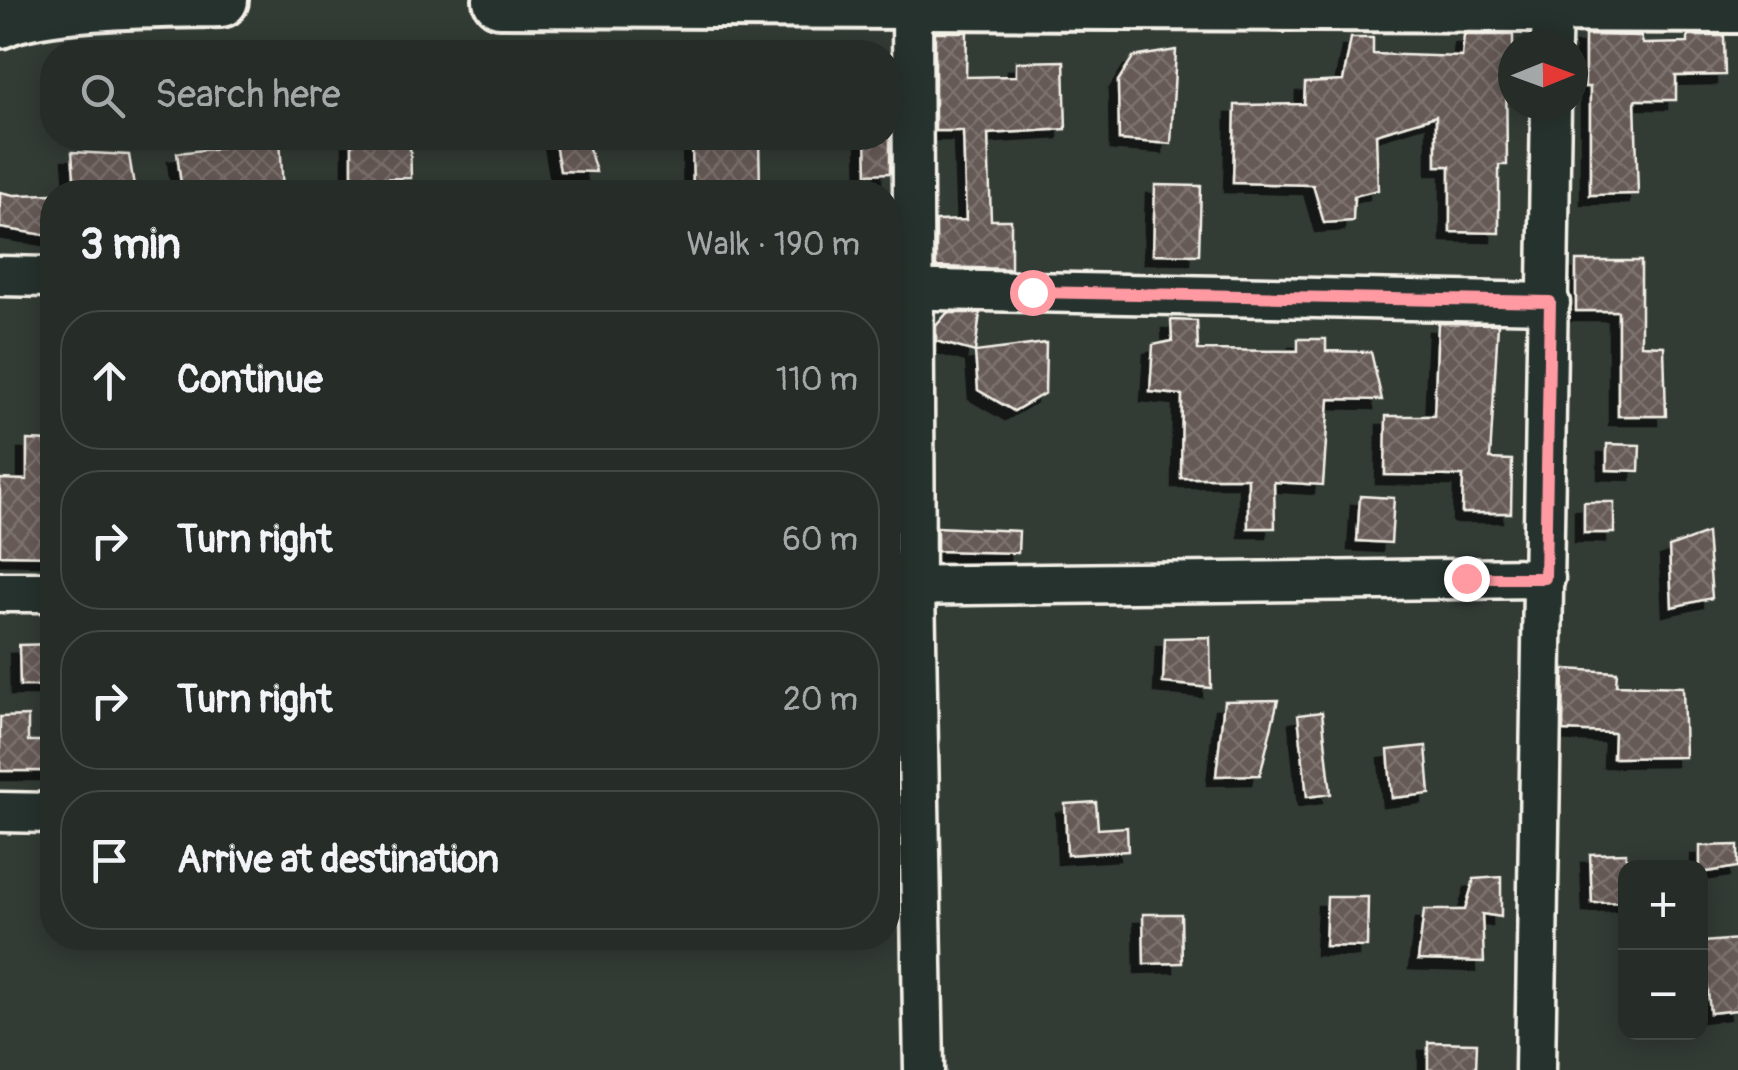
<!DOCTYPE html>
<html lang="en">
<head>
<meta charset="utf-8">
<style>
	:root { --surface:#262c28; --page:#323834; --text:#f1f3f6; --muted:#a4a7a8; --line:#424845 }
	body { margin:0; font-family:Pangolin,sans-serif; background:var(--page); color:var(--text) }
	.controls { position:absolute; right:30px; bottom:30px; display:grid; overflow:hidden; border-radius:20px; box-shadow:0 5px 25px #0003 }
	.controls button { width:90px; height:90px; display:grid; place-items:center; padding:0; border:0; border-bottom:2px solid var(--line); background:var(--surface); color:var(--text); font:50px sans-serif }
	.compass { position:absolute; left:1498px; top:30px; width:90px; height:90px; border-radius:50%; background:var(--surface); box-shadow:0 5px 25px #0003; rotate:89deg }
	.stop { position:absolute; width:30px; height:30px; margin:-22px; border:8px solid #ff9aa2; border-radius:50%; background:#fff }
	.stop.end { background:#ff9aa2; border-color:#fff; box-shadow:0 2px 10px #0008 }
	.list { margin:0; padding:0; list-style:none }
	h2 { display:flex; justify-content:space-between; align-items:center; height:130px; margin:0; padding:0 40px; font-size:42px }
	h2 small { font-size:32px; font-weight:400; color:var(--muted) }
	.list li { display:grid; grid-template-columns:65px 1fr auto; gap:30px; align-items:center; box-sizing:border-box; height:140px; margin:0 20px 20px; padding:0 20px; border:2px solid var(--line); border-radius:40px }
	.list b { display:block; font-size:38px; white-space:nowrap }
	.list em { font-size:32px; font-style:normal; color:var(--muted) }
	.icon { flex:none; width:55px; height:55px; fill:none; stroke:currentColor; stroke-width:2; stroke-linecap:round; stroke-linejoin:round }
	.map { position:relative; flex:none; width:1738px; height:1070px; overflow:hidden }
	.search { position:absolute; background:var(--surface); box-shadow:0 5px 25px #0003; left:40px; top:40px; width:860px; height:110px; display:flex; align-items:center; gap:25px; box-sizing:border-box; padding:0 35px; border-radius:40px; color:var(--muted); font-size:38px }
	.panel { position:absolute; background:var(--surface); box-shadow:0 5px 25px #0003; left:40px; top:180px; width:860px; height:770px; border-radius:40px }
	.map>svg:first-child { display:block }
	.building { fill:url(#building-cross-hatch); stroke:#f4f1e8; stroke-width:2.5; filter:url(#shadow) }
	.lines { fill:none; stroke-linecap:round; stroke-linejoin:round }
	.minor-casing { stroke:#f4f1e8; stroke-width:45 }
	.secondary-casing { stroke:#f4f1e8; stroke-width:60 }
	.minor { stroke:#26332d; stroke-width:38 }
	.secondary { stroke:#26332d; stroke-width:52 }
	.route { stroke:#ff9aa2; stroke-width:12 }
</style>
</head>
<body>
<div class="map">
<svg width="1738" height="1070" viewBox="0 0 1738 1070">
	<defs>
		<pattern id="building-cross-hatch" width="8" height="8" patternUnits="userSpaceOnUse" patternTransform="scale(2.5)"><rect width="8" height="8" fill="#665a56"/><path d="M0 0l8 8M0 8l8-8" fill="none" stroke="#7c726e"/></pattern>
		<filter id="shadow"><feDropShadow dx="-9" dy="9" stdDeviation="0" flood-color="#0009"/></filter>
	</defs>
	<rect width="100%" height="100%" fill="#333b35"/>
	<filter id="ink" filterUnits="userSpaceOnUse"><feTurbulence type="fractalNoise" baseFrequency=".01" numOctaves="2"/><feDisplacementMap in="SourceGraphic" scale="20" xChannelSelector="R" yChannelSelector="G"/><feConvolveMatrix kernelMatrix="1 2 1 2 8 2 1 2 1" color-interpolation-filters="sRGB"/></filter>
	<g filter="url(#ink)">
		<!-- building -->
		<g class="building">
			<path d="M 935,32 L 967,32 L 966,77 L 1016,76 L 1016,62 L 1064,61 L 1066,129 L 988,134 L 991,220 L 1011,220 L 1011,269 L 936,267 L 936,221 L 966,220 L 963,131 L 935,131 Z"/>
			<path d="M 1464,35 L 1513,35 L 1513,64 L 1506,64 L 1507,165 L 1499,165 L 1499,233 L 1450,232 L 1450,166 L 1436,166 L 1436,116 L 1376,134 L 1378,190 L 1354,196 L 1353,221 L 1324,223 L 1313,185 L 1233,183 L 1235,105 L 1304,104 L 1305,83 L 1343,81 L 1351,38 L 1373,38 L 1373,54 L 1462,57 Z"/>
			<path d="M 1585,35 L 1641,36 L 1643,44 L 1688,43 L 1688,36 L 1724,36 L 1725,75 L 1676,76 L 1676,100 L 1635,100 L 1638,194 L 1590,195 L 1590,87 L 1585,87 Z"/>
			<path d="M 1176,50 L 1171,144 L 1119,140 L 1118,81 L 1133,57 Z"/>
			<path d="M 228,138 L 280,138 L 283,192 L 182,192 L 177,153 L 229,147 Z"/>
			<path d="M 352,138 L 410,138 L 411,178 L 352,179 Z"/>
			<path d="M 554,138 L 586,138 L 596,172 L 560,171 Z"/>
			<path d="M 692,138 L 759,138 L 760,192 L 693,192 Z"/>
			<path d="M 866,138 L 890,138 L 890,173 L 867,174 Z"/>
			<path d="M 72,152 L 129,155 L 135,192 L 88,192 L 74,177 Z"/>
			<path d="M 1155,185 L 1201,186 L 1199,255 L 1153,254 Z"/>
			<path d="M 0,192 L 14,195 L 52,194 L 52,236 L 0,228 Z"/>
			<path d="M 1576,261 L 1641,261 L 1641,345 L 1664,346 L 1666,416 L 1618,416 L 1618,311 L 1576,311 Z"/>
			<path d="M 947,313 L 980,313 L 975,352 L 936,341 L 936,326 Z"/>
			<path d="M 1171,320 L 1197,321 L 1198,350 L 1298,351 L 1298,339 L 1326,339 L 1326,351 L 1371,352 L 1382,400 L 1329,399 L 1323,485 L 1274,482 L 1275,528 L 1248,528 L 1248,478 L 1181,478 L 1182,395 L 1150,392 L 1153,345 L 1172,341 Z"/>
			<path d="M 1438,323 L 1498,324 L 1490,459 L 1512,460 L 1511,513 L 1462,513 L 1463,476 L 1385,475 L 1386,416 L 1434,416 Z"/>
			<path d="M 1046,343 L 1045,393 L 1014,411 L 978,390 L 975,352 Z"/>
			<path d="M 27,440 L 52,441 L 52,556 L 0,555 L 0,479 L 27,480 Z"/>
			<path d="M 1607,444 L 1640,445 L 1639,471 L 1607,470 Z"/>
			<path d="M 1360,496 L 1394,498 L 1391,543 L 1357,541 Z"/>
			<rect x="1584" y="502" width="30" height="31"/>
			<path d="M 937,527 L 1019,531 L 1018,553 L 937,551 Z"/>
			<path d="M 1707,533 L 1712,598 L 1672,607 L 1669,547 Z"/>
			<path d="M 1210,637 L 1211,688 L 1163,683 L 1165,638 Z"/>
			<path d="M 52,644 L 52,686 L 20,686 L 19,645 Z"/>
			<path d="M 1564,669 L 1617,672 L 1616,685 L 1683,687 L 1685,757 L 1613,758 L 1614,733 L 1563,731 Z"/>
			<path d="M 1278,700 L 1260,775 L 1216,776 L 1224,701 Z"/>
			<path d="M 1322,712 L 1331,794 L 1307,797 L 1298,715 Z"/>
			<path d="M 28,716 L 28,741 L 49,741 L 49,771 L 0,771 L 0,717 Z"/>
			<path d="M 1426,746 L 1430,794 L 1392,798 L 1388,750 Z"/>
			<path d="M 1096,802 L 1098,829 L 1127,827 L 1128,851 L 1067,855 L 1065,804 Z"/>
			<path d="M 1738,845 L 1738,867 L 1700,873 L 1700,846 Z"/>
			<path d="M 1626,853 L 1626,902 L 1592,903 L 1590,854 Z"/>
			<path d="M 1501,877 L 1501,917 L 1482,914 L 1484,962 L 1418,960 L 1424,910 L 1465,910 L 1474,879 Z"/>
			<path d="M 1327,897 L 1368,897 L 1367,947 L 1325,946 Z"/>
			<path d="M 1143,914 L 1181,914 L 1182,963 L 1144,964 Z"/>
			<path d="M 1738,939 L 1738,1010 L 1710,1013 L 1704,942 Z"/>
			<path d="M 1428,1042 L 1477,1043 L 1476,1070 L 1428,1070 Z"/>
		</g>
		<g class="lines">
			<!-- minor casing -->
			<g class="minor-casing">
				<g id="minor">
					<path d="M 912,3 L 915,586 L 924,1070"/>
					<path d="M 1551,45 L 1552,4"/>
					<path d="M 0,276 L 52,277"/>
					<path d="M 890,289 L 1550,303"/>
					<path d="M 888,586 L 1545,578"/>
					<path d="M 0,592 L 52,592"/>
					<path d="M 0,812 L 52,813"/>
					<path d="M 1535,1070 L 1551,105"/>
				</g>
			</g>
			<!-- secondary casing -->
			<g class="secondary-casing">
				<g id="secondary">
					<path d="M 500,0 L 1738,6"/>
					<path d="M 0,21 C 46,0 165,1 221,0"/>
				</g>
			</g>
			<!-- minor -->
			<use href="#minor" class="minor"/>
			<!-- secondary -->
			<use href="#secondary" class="secondary"/>
		</g>
	</g>
	<g class="lines" filter="url(#ink)">
		<!-- route -->
		<path class="route" d="M 1032,292 L 1550,302 L 1545,578 L 1466,578"/>
	</g>
</svg>
<div class="controls">
<button>+</button>
<button>−</button>
</div>
<svg class="compass" viewBox="-18 -18 36 36"><path d="M0-13l5 13h-10z" fill="#e53935"/><path d="M0 13l5-13h-10z" fill="#a4a7a8"/></svg>
<div class="stop" style="left:1032px;top:292px"></div>
<div class="stop end" style="left:1466px;top:578px"></div>
<div class="search"><svg class="icon" aria-label="search" viewBox="0 0 24 24"><circle cx="10" cy="10" r="6"/><path d="M15 15l6 6"/></svg>Search here</div>
<section class="panel">
<h2>3 min<small>Walk · 190 m</small></h2>
<ul class="list">
<li><svg class="icon" aria-label="ahead" viewBox="0 0 24 24"><path d="M12 20V5M6 11l6-6 6 6"/></svg><div><b>Continue</b></div><em>110 m</em></li>
<li><svg class="icon" aria-label="right" viewBox="0 0 24 24"><path d="M7 20v-9h11M14 6l5 5-5 5"/></svg><div><b>Turn right</b></div><em>60 m</em></li>
<li><svg class="icon" aria-label="right" viewBox="0 0 24 24"><path d="M7 20v-9h11M14 6l5 5-5 5"/></svg><div><b>Turn right</b></div><em>20 m</em></li>
<li><svg class="icon" aria-label="arrive" viewBox="0 0 24 24"><path d="M6 21V4h12l-3 4 3 4H6"/></svg><div><b>Arrive at destination</b></div></li>
</ul>
</section>
</div>
</body>
</html>
